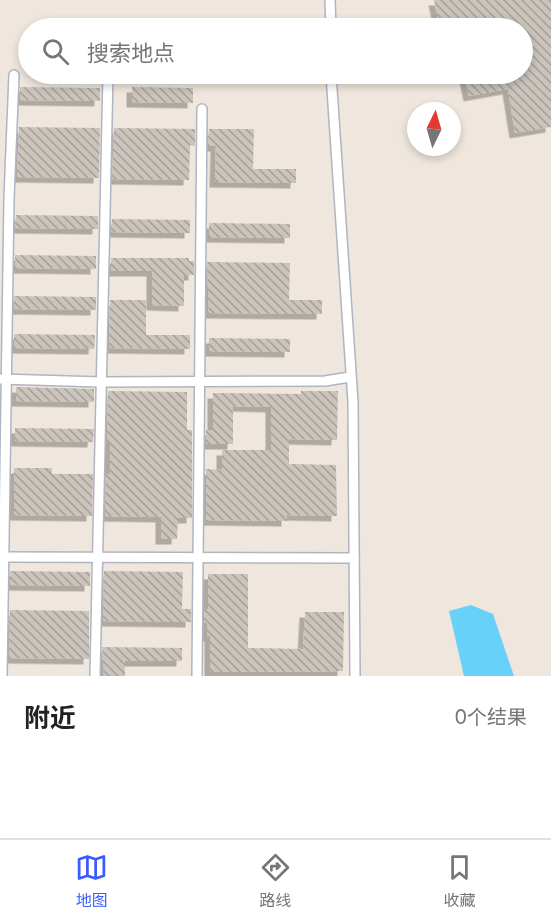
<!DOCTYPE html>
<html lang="zh">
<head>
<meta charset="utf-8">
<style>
	:root { --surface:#fff; --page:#f2f2f2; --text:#222; --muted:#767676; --line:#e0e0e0; --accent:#3a5cff }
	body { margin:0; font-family:Inter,"Noto Sans SC",sans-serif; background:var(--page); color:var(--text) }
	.compass { position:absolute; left:407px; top:102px; width:54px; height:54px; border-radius:50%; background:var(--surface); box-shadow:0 3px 9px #0003; rotate:5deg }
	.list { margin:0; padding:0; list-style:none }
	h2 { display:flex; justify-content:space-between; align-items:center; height:78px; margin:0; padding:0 24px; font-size:26px }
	h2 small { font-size:20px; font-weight:400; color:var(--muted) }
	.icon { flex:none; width:33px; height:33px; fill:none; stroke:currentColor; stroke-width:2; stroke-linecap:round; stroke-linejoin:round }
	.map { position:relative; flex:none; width:551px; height:676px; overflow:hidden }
	.search { position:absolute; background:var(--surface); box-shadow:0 3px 9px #0003; left:18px; right:18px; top:18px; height:66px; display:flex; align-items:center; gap:15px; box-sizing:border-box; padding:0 21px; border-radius:33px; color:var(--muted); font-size:22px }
	.sheet { height:162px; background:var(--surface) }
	nav { display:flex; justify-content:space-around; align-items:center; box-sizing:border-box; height:84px; border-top:2px solid var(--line); background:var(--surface); font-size:16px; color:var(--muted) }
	nav a { display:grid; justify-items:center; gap:3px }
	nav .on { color:var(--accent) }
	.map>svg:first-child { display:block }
	.water { fill:#68d1f9 }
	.building { fill:url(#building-back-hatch); filter:url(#shadow) }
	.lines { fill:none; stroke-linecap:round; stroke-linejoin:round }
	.lane-casing { stroke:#b1b4c1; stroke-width:12 }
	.lane { stroke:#fff; stroke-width:9 }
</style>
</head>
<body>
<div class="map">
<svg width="551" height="676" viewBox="0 0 551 676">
	<defs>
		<pattern id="building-back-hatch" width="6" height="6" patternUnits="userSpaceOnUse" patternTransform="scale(1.5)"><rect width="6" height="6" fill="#cac4bc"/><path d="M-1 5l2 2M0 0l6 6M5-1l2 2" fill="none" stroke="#a49f99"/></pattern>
		<filter id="shadow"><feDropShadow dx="-5.5" dy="5.5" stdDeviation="0" flood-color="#0004"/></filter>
	</defs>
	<rect width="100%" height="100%" fill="#efe7dd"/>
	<!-- water -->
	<path class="water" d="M 471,605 L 493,614 L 514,676 L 464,676 L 449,611 Z"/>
	<!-- building -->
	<g class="building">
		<path d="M 434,0 L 551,0 L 551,127 L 515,133 L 508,89 L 469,96 L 465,77 L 484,74 L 522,74 L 522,28 L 440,28 Z"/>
		<path d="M 20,87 L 100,88 L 100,101 L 20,100 Z"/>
		<path d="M 132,87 L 193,88 L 193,103 L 132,102 Z"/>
		<path d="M 19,127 L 100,128 L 99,178 L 17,177 Z"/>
		<path d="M 114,128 L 195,129 L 195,146 L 190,145 L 189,180 L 112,179 Z"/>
		<path d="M 209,129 L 254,129 L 253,169 L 296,169 L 296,183 L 215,182 L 216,146 L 208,146 Z"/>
		<path d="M 16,215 L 98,216 L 98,229 L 15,228 Z"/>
		<path d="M 112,219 L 190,220 L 190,233 L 111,232 Z"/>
		<path d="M 209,223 L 290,224 L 290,238 L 209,237 Z"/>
		<path d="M 15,255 L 96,256 L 96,269 L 15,268 Z"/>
		<path d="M 111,258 L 189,258 L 189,261 L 194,261 L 194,275 L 184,275 L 184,306 L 152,305 L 152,271 L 111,271 Z"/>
		<path d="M 207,262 L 290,263 L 289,300 L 322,300 L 322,314 L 209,313 Z"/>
		<path d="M 14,296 L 96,297 L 96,310 L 14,309 Z"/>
		<path d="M 110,300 L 146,300 L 146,335 L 190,335 L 190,349 L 109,348 Z"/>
		<path d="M 14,334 L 95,335 L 94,349 L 14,348 Z"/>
		<path d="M 209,338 L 290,339 L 290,352 L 209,351 Z"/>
		<path d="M 16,387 L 94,389 L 94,402 L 16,401 Z"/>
		<path d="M 108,391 L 187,392 L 187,430 L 192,430 L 192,518 L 178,518 L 177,539 L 161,539 L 161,517 L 105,516 L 106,474 L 110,474 L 110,442 L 107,442 Z"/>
		<path d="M 301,391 L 338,391 L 337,440 L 289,439 L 289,464 L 336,465 L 337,516 L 287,515 L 287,521 L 206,520 L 206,469 L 222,470 L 222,450 L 271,450 L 271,407 L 233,406 L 233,444 L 206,444 L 206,430 L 213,430 L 213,393 L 301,394 Z"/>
		<path d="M 15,428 L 94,429 L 93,442 L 15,441 Z"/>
		<path d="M 14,468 L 52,468 L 52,474 L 93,474 L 92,516 L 14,515 Z"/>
		<path d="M 10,571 L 90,572 L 90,586 L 10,585 Z"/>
		<path d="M 104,571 L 183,572 L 182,609 L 191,609 L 191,622 L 103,621 Z"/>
		<path d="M 208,574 L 248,574 L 248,648 L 303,649 L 305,612 L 344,612 L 343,671 L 210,672 L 210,636 L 207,636 L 207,623 L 204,623 L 204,609 L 208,609 Z"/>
		<path d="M 10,610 L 89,611 L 89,659 L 9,658 Z"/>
		<path d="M 102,647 L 182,648 L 182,661 L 125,661 L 125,676 L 104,676 Z"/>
	</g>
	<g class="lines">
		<!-- lane casing -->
		<g class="lane-casing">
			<g id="lane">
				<path d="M 330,0 L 331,28"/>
				<path d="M 331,74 L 353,402 L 355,676"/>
				<path d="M 0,379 L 101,382 L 325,381 L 350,377"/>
				<path d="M 0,557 L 354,558"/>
				<path d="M 2,676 L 9,198 L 14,75"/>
				<path d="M 95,676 L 108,74"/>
				<path d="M 197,676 L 202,109"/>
			</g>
		</g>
		<!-- lane -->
		<use href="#lane" class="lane"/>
	</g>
</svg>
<svg class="compass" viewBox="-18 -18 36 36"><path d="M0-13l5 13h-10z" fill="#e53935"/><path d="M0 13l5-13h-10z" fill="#767676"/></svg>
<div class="search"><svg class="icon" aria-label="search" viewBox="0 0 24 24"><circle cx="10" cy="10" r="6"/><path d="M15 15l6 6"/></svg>搜索地点</div>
</div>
<section class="sheet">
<h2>附近<small>0个结果</small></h2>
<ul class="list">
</ul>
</section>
<nav>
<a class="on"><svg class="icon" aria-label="map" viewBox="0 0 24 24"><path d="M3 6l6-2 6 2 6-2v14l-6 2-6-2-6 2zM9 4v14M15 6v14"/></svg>地图</a>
<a><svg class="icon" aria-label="directions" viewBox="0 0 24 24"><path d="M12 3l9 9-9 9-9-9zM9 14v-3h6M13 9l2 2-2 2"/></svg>路线</a>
<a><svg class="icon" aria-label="saved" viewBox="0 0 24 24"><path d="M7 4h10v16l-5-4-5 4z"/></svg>收藏</a>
</nav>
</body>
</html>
